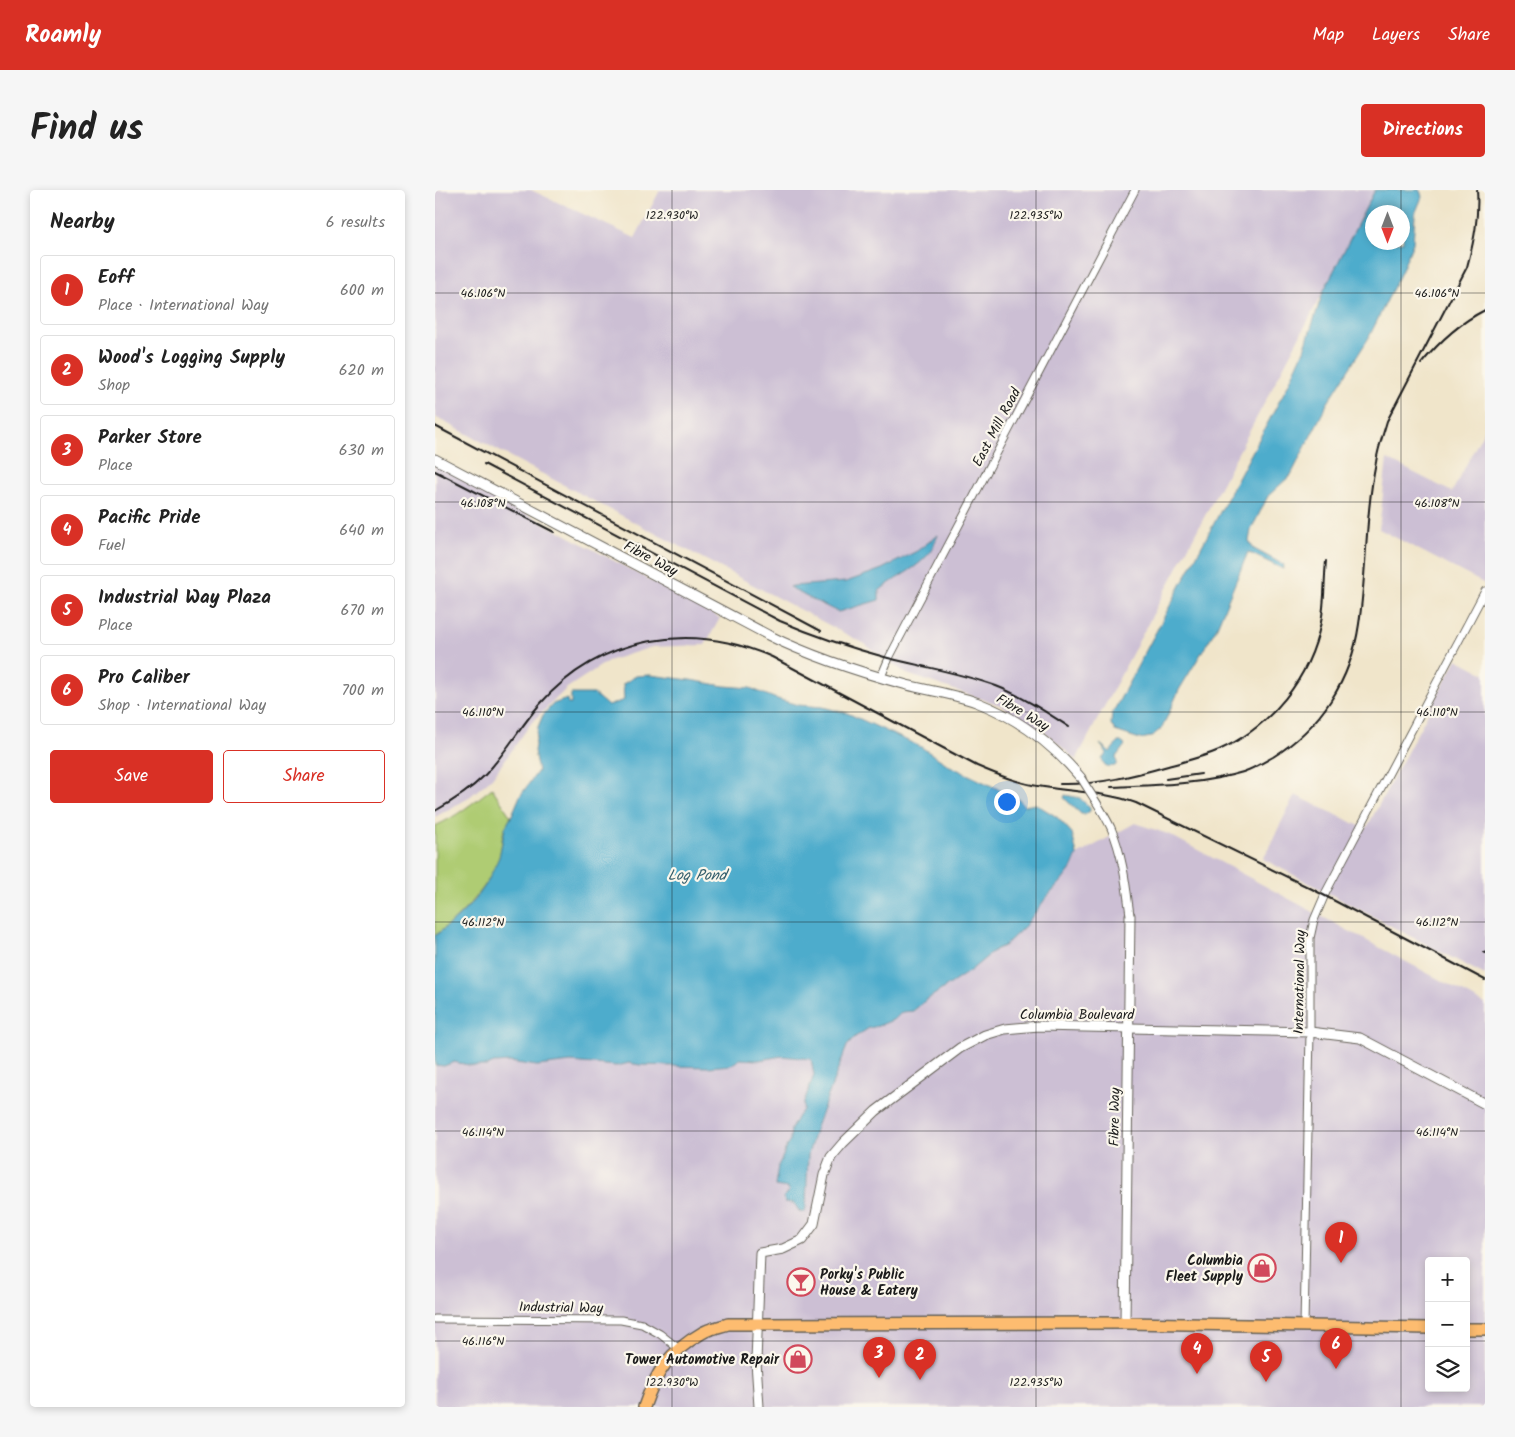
<!DOCTYPE html>
<html lang="en">
<head>
<meta charset="utf-8">
<style>
	:root { --surface:#fff; --page:#f6f6f6; --text:#222; --muted:#767676; --line:#e0e0e0; --accent:#d93025 }
	body { margin:0; font-family:Kalam,sans-serif; background:var(--page); color:var(--text) }
	.controls { position:absolute; right:15px; bottom:15px; display:grid; overflow:hidden; border-radius:5px; box-shadow:0 2px 8px #0003 }
	.controls button { width:45px; height:45px; display:grid; place-items:center; padding:0; border:0; border-bottom:1px solid var(--line); background:var(--surface); color:var(--text); font:25px sans-serif }
	.compass { position:absolute; left:930px; top:15px; width:45px; height:45px; border-radius:50%; background:var(--surface); box-shadow:0 2px 8px #0003; rotate:180deg }
	.you { position:absolute; left:571px; top:611px; width:18px; height:18px; margin:-12px; border:4px solid #fff; border-radius:50%; background:#1a73e8; box-shadow:0 0 0 8px #1a73e833 }
	.badge { display:grid; place-items:center; width:32px; height:32px; border-radius:50%; background:var(--accent); color:#fff; font-size:16px; font-weight:700 }
	.pin { position:absolute; translate:-50% -41px; filter:drop-shadow(0 1px 2px #0008) }
	.pin::after { content:''; position:absolute; top:26px; width:18px; height:15px; background:inherit; clip-path:polygon(0 0,100% 0,50% 100%) }
	.list { margin:0; padding:0; list-style:none }
	h2 { display:flex; justify-content:space-between; align-items:center; height:65px; margin:0; padding:0 20px; font-size:21px }
	h2 small { font-size:16px; font-weight:400; color:var(--muted) }
	.list li { display:grid; grid-template-columns:32px 1fr auto; gap:15px; align-items:center; box-sizing:border-box; height:70px; margin:0 10px 10px; padding:0 10px; border:1px solid var(--line); border-radius:5px }
	.list b { display:block; font-size:19px; white-space:nowrap }
	.list p { margin:0; font-size:16px; white-space:nowrap; color:var(--muted) }
	.list em { font-size:16px; font-style:normal; color:var(--muted) }
	.actions { display:flex; gap:10px; padding:15px 20px }
	.actions a { flex:1; padding:11px 0; border:1px solid var(--accent); border-radius:5px; text-align:center; font-size:18px; color:var(--accent) }
	.actions .main { background:var(--accent); color:#fff }
	.icon { flex:none; width:28px; height:28px; fill:none; stroke:currentColor; stroke-width:2; stroke-linecap:round; stroke-linejoin:round }
	.map { position:relative; flex:none; width:1050px; height:1217px; overflow:hidden; border-radius:5px }
	header { display:flex; align-items:center; gap:30px; box-sizing:border-box; height:70px; padding:0 25px; background:var(--accent); color:#fff }
	header strong { font-size:24px }
	nav { display:flex; gap:28px; margin-inline-start:auto; font-size:18px }
	.intro { display:flex; align-items:center; justify-content:space-between; box-sizing:border-box; height:120px; padding:0 30px }
	h1 { margin:0; font-size:35px }
	.button { padding:12px 22px; border-radius:5px; background:var(--accent); color:#fff; font-size:18px; font-weight:700 }
	main { display:flex; gap:30px; padding:0 30px }
	aside { flex:1; background:var(--surface); border-radius:5px; box-shadow:0 2px 8px #0003 }
	.map>svg:first-child { display:block }
	.industrial { fill:#ccbfd4; fill-rule:evenodd }
	.green { fill:#afcc73; stroke:#667448 }
	.water { fill:#4daccc; stroke:#346474; fill-rule:evenodd }
	.lines { fill:none; stroke-linecap:round; stroke-linejoin:round }
	.minor-casing { stroke:#666259; stroke-width:9 }
	.tertiary-casing { stroke:#666259; stroke-width:11 }
	.trunk-casing { stroke:#666259; stroke-width:14 }
	.minor { stroke:#fff; stroke-width:7 }
	.tertiary { stroke:#fff; stroke-width:9 }
	.trunk { stroke:#fdbc70; stroke-width:11 }
	.rail { stroke:#1c1c1c; stroke-width:2 }
	.minor-bridge-casing { stroke:#666259; stroke-width:9; stroke-linecap:butt }
	.minor-bridge { stroke:#fff; stroke-width:7 }
	.ticks { fill:none; stroke:#1c1c1c; stroke-width:1; stroke-opacity:0.45 }
	.labels { text-anchor:middle; stroke-width:4.5; stroke-linejoin:round; paint-order:stroke }
	.street-label { font-size:14px; fill:#1c1c1c; stroke:#fbf7ec }
	.poi-label { font-size:14px; font-weight:bold; fill:#1c1c1c; stroke:#fbf7ec; text-anchor:end }
	.water-label { font-size:15px; font-style:italic; fill:#325d6b; stroke:#fbf7ec }
	.ticks-label { font-size:12px; text-anchor:middle; fill:#1c1c1c; stroke:#fbf7ec; stroke-width:4.5; stroke-linejoin:round; paint-order:stroke }
</style>
</head>
<body>
<header>
<strong>Roamly</strong>
<nav><a>Map</a><a>Layers</a><a>Share</a></nav>
</header>
<div class="intro"><h1>Find us</h1><a class="button">Directions</a></div>
<main>
<aside>
<h2>Nearby<small>6 results</small></h2>
<ul class="list">
<li><span class="badge">1</span><div><b>Eoff</b><p>Place · International Way</p></div><em>600 m</em></li>
<li><span class="badge">2</span><div><b>Wood's Logging Supply</b><p>Shop</p></div><em>620 m</em></li>
<li><span class="badge">3</span><div><b>Parker Store</b><p>Place</p></div><em>630 m</em></li>
<li><span class="badge">4</span><div><b>Pacific Pride</b><p>Fuel</p></div><em>640 m</em></li>
<li><span class="badge">5</span><div><b>Industrial Way Plaza</b><p>Place</p></div><em>670 m</em></li>
<li><span class="badge">6</span><div><b>Pro Caliber</b><p>Shop · International Way</p></div><em>700 m</em></li>
</ul>
<div class="actions"><a class="main">Save</a><a>Share</a></div>
</aside>
<div class="map">
<svg width="1050" height="1217" viewBox="0 0 1050 1217">
	<rect width="100%" height="100%" fill="#fbf7ec"/>
	<filter id="ink" filterUnits="userSpaceOnUse"><feTurbulence type="fractalNoise" baseFrequency=".02" numOctaves="2"/><feDisplacementMap in="SourceGraphic" scale="10" xChannelSelector="R" yChannelSelector="G"/><feConvolveMatrix kernelMatrix="1 2 1 2 8 2 1 2 1" color-interpolation-filters="sRGB"/></filter>
	<filter id="wash" filterUnits="userSpaceOnUse"><feTurbulence type="fractalNoise" baseFrequency=".0096" numOctaves="4" result="noise"/><feDisplacementMap in="SourceGraphic" scale="20" xChannelSelector="R" yChannelSelector="G"/><feGaussianBlur stdDeviation="1.12" result="paint"/><feColorMatrix in="noise" values="0 0 0 0 0 0 0 0 0 0 0 0 0 0 0 0 0 1.4 0 .05"/><feComposite in="paint" operator="in"/></filter>
	<g filter="url(#wash)">
		<rect width="100%" height="100%" fill="#f0e5ca"/>
		<!-- industrial -->
		<g class="industrial">
			<path d="M 0,0 L 96,0 L 200,48 L 225,0 L 940,0 L 888,102 L 641,570 L 609,541 L 565,515 L 472,484 L 428,453 L 0,227 Z"/>
			<path d="M 1050,239 L 1050,394 L 944,339 L 952,269 L 1017,302 Z"/>
			<path d="M 0,274 L 285,428 L 270,455 L 217,457 L 173,471 L 132,498 L 97,532 L 57,588 L 32,609 L 0,627 Z"/>
			<path d="M 1022,469 L 1050,484 L 1050,785 L 828,669 L 860,605 L 931,639 Z"/>
			<path d="M 700,633 L 733,644 L 1050,814 L 1050,1217 L 0,1217 L 0,875 L 9,876 L 19,872 L 39,876 L 52,876 L 59,873 L 75,872 L 102,876 L 136,872 L 182,876 L 194,873 L 205,875 L 305,869 L 324,870 L 347,866 L 376,869 L 379,885 L 369,912 L 368,920 L 363,926 L 356,939 L 355,951 L 351,957 L 348,966 L 343,976 L 340,996 L 354,998 L 359,1013 L 364,1021 L 371,1001 L 373,965 L 381,937 L 412,856 L 420,847 L 434,838 L 443,836 L 460,829 L 467,822 L 479,821 L 491,810 L 561,759 L 569,756 L 626,692 L 636,679 L 642,665 ZM 994,1071 L 1031,1071 L 1031,1198 L 994,1198 Z"/>
		</g>
		<!-- green -->
		<path class="green" d="M 57,598 L 76,627 C 74,631 72,634 70,638 C 66,647 67,658 64,668 C 51,702 27,724 0,746 L 0,636 C 21,627 39,612 57,598 Z"/>
		<!-- water -->
		<g class="water">
			<path d="M 940,0 L 985,0 L 987,7 L 980,24 L 978,53 L 967,80 L 933,149 L 892,214 L 856,285 L 833,306 L 816,340 L 814,351 L 819,359 L 849,375 L 848,379 L 813,362 L 781,439 L 744,500 L 727,538 L 716,547 L 705,549 L 680,541 L 676,534 L 677,524 L 853,195 L 869,160 L 888,102 ZM 968,22 L 968,52 L 938,52 L 938,22 Z"/>
			<path d="M 503,345 C 500,352 497,361 492,366 C 478,381 459,388 444,401 L 444,410 L 403,422 L 370,406 L 355,397 L 358,396 L 411,392 L 447,379 L 482,361 Z"/>
			<path d="M 215,485 L 255,490 L 289,496 L 315,498 L 339,508 L 363,515 L 387,517 L 412,523 L 486,557 L 515,576 L 584,609 L 589,616 L 601,614 L 622,627 L 637,643 L 642,665 L 636,679 L 626,692 L 611,708 L 590,736 L 569,756 L 561,759 L 535,781 L 491,810 L 478,821 L 467,822 L 460,829 L 443,836 L 434,838 L 420,847 L 412,856 L 381,937 L 373,965 L 371,1017 L 369,1023 L 364,1021 L 359,1013 L 350,1012 L 348,1007 L 354,1001 L 353,998 L 340,996 L 343,976 L 348,966 L 351,957 L 355,951 L 356,939 L 363,926 L 368,920 L 369,912 L 379,885 L 376,869 L 347,866 L 324,870 L 305,869 L 296,875 L 273,877 L 205,875 L 194,873 L 182,876 L 136,872 L 102,876 L 75,872 L 59,873 L 52,876 L 39,876 L 19,872 L 9,876 L 0,875 L 0,746 L 23,727 L 40,710 L 52,693 L 64,667 L 70,638 L 76,627 L 85,606 L 103,581 L 99,561 L 103,537 L 108,525 L 118,514 L 132,509 L 133,514 L 136,514 L 136,504 L 159,504 L 173,516 L 189,510 L 188,494 L 201,486 Z"/>
			<path d="M 683,552 L 686,552 L 690,555 L 681,567 L 682,574 L 680,576 C 673,577 669,577 667,569 L 672,563 L 665,554 L 675,562 Z"/>
			<path d="M 630,605 L 645,608 L 655,618 L 655,621 L 651,624 L 646,624 L 629,608 Z"/>
		</g>
	</g>
	<g filter="url(#ink)">
		<g class="lines">
			<!-- minor casing -->
			<g class="minor-casing">
				<g id="minor">
					<path d="M 446,487 L 454,468 L 700,0"/>
					<path d="M 0,1129 L 186,1130 L 207,1134 L 225,1144 L 244,1159"/>
					<path d="M 869,1136 L 875,842 L 875,748 L 879,730 L 891,702 L 1050,401"/>
				</g>
			</g>
			<!-- tertiary casing -->
			<g class="tertiary-casing">
				<g id="tertiary">
					<path d="M 0,269 L 333,445 C 377,467 424,482 472,495 C 495,501 525,505 546,514 C 586,530 619,556 646,588"/>
					<path d="M 690,1133 L 695,725"/>
					<path d="M 324,1217 L 321,1172 L 325,1063 L 348,1059 L 367,1050 L 379,1034 L 389,985 L 396,967 L 408,953 L 441,921 L 525,858 L 550,845 L 570,839 L 604,836 L 875,842 L 925,848 L 1050,914"/>
				</g>
			</g>
			<!-- trunk casing -->
			<g class="trunk-casing">
				<g id="trunk">
					<path d="M 1031,1139 L 1050,1139"/>
					<path d="M 209,1217 C 221,1182 234,1162 267,1143 C 275,1138 285,1137 293,1134 L 690,1133 L 994,1138"/>
				</g>
			</g>
			<!-- minor -->
			<use href="#minor" class="minor"/>
			<!-- tertiary -->
			<use href="#tertiary" class="tertiary"/>
			<!-- trunk -->
			<use href="#trunk" class="trunk"/>
			<!-- rail -->
			<g class="rail">
				<path d="M 986,174 C 1004,152 1024,133 1050,120"/>
				<path d="M 0,236 L 386,441"/>
				<path d="M 49,274 L 345,431 C 380,446 416,458 453,468 C 489,477 526,483 561,496 C 587,506 611,522 634,537"/>
				<path d="M 0,281 L 119,342"/>
				<path d="M 731,589 L 766,584"/>
				<path d="M 625,594 C 663,595 698,586 733,576 C 750,571 768,567 784,560 C 836,537 875,488 886,432 C 890,412 889,391 891,371"/>
				<path d="M 676,597 C 720,595 765,595 808,582 C 818,579 829,572 838,567 C 886,537 916,490 924,434 C 932,381 930,325 941,272 C 943,258 948,245 952,231 L 1032,77 C 1039,51 1044,27 1042,0"/>
				<path d="M 0,621 C 18,611 35,600 49,586 C 70,564 85,537 105,514 C 165,446 255,431 337,467 L 542,576 C 563,585 585,594 609,597 C 640,602 672,602 701,613 L 877,699 L 1050,790"/>
				<path d="M 1048,762 L 1050,763"/>
			</g>
			<!-- minor-bridge casing -->
			<g class="minor-bridge-casing">
				<path id="minor-bridge" d="M 646,588 C 656,604 668,621 676,638 C 688,666 691,695 695,725"/>
			</g>
			<!-- minor-bridge -->
			<use href="#minor-bridge" class="minor-bridge"/>
		</g>
	</g>
	<!-- ticks -->
	<path class="ticks" d="M 237,0 L 237,1217M 601,0 L 601,1217M 966,0 L 966,22M 966,52 L 966,1217M 0,103 L 1050,103M 0,312 L 1050,312M 0,522 L 1050,522M 0,732 L 1050,732M 0,941 L 1050,941M 0,1151 L 994,1151M 1031,1151 L 1050,1151"/>
	<!-- icons -->
	<defs>
		<g id="shop-ring" transform="scale(1.4375)"><circle r="9.5" fill="#fbf7ec" stroke="#d1495b" stroke-width="1.5"/><path d="M-5-2.5h2.3a2.7 3.5 0 0 1 5.4 0H5L5.5 6h-11ZM-1.5-2.5h3a1.5 2.3 0 0 0-3 0Z" fill="#d1495b"/></g>
		<g id="bar-ring" transform="scale(1.4375)"><circle r="9.5" fill="#fbf7ec" stroke="#d1495b" stroke-width="1.5"/><path d="M-6-5H6L.8 .8V4.5H3.5V6h-7V4.5H-.8V.8Z" fill="#d1495b"/></g>
	</defs>
	<g fill-rule="evenodd">
		<use href="#shop-ring" x="827" y="1078"/>
		<use href="#bar-ring" x="366" y="1092"/>
		<use href="#shop-ring" x="363" y="1169"/>
	</g>
	<g class="labels">
		<!-- street labels -->
		<g class="street-label">
			<text transform="translate(561 237) rotate(-62)" y="5">East Mill Road</text>
			<text transform="translate(216 368) rotate(28)" y="5">Fibre Way</text>
			<text transform="translate(588 522) rotate(31)" y="5">Fibre Way</text>
			<text transform="translate(864 792) rotate(-89)" y="5">International Way</text>
			<text x="642" y="829">Columbia Boulevard</text>
			<text transform="translate(679 927) rotate(-89)" y="5">Fibre Way</text>
			<text transform="translate(126 1117) rotate(1)" y="5">Industrial Way</text>
		</g>
		<!-- poi labels -->
		<g class="poi-label">
			<text x="808" y="1075">Columbia<tspan x="808" dy="16">Fleet Supply</tspan></text>
			<text x="385" y="1089" text-anchor="start">Porky's Public<tspan x="385" dy="16">House &amp; Eatery</tspan></text>
			<text x="344" y="1174">Tower Automotive Repair</text>
		</g>
		<!-- water labels -->
		<g class="water-label">
			<text x="262" y="690">Log Pond</text>
		</g>
	</g>
	<g class="ticks-label">
		<text x="237" y="29">122.930°W</text>
		<text x="601" y="29">122.935°W</text>
		<text x="1002" y="107">46.106°N</text>
		<text x="48" y="107">46.106°N</text>
		<text x="1002" y="317">46.108°N</text>
		<text x="48" y="317">46.108°N</text>
		<text x="1002" y="526">46.110°N</text>
		<text x="48" y="526">46.110°N</text>
		<text x="1002" y="736">46.112°N</text>
		<text x="48" y="736">46.112°N</text>
		<text x="1002" y="946">46.114°N</text>
		<text x="48" y="946">46.114°N</text>
		<text x="48" y="1155">46.116°N</text>
		<text x="237" y="1196">122.930°W</text>
		<text x="601" y="1196">122.935°W</text>
	</g>
</svg>
<div class="controls">
<button>+</button>
<button>−</button>
<button><svg class="icon" aria-label="layers" viewBox="0 0 24 24"><path d="M12 4l9 5-9 5-9-5zM3 14l9 5 9-5"/></svg></button>
</div>
<svg class="compass" viewBox="-18 -18 36 36"><path d="M0-13l5 13h-10z" fill="#e53935"/><path d="M0 13l5-13h-10z" fill="#767676"/></svg>
<div class="you"></div>
<div class="pin badge" style="left:906px;top:1073px">1</div>
<div class="pin badge" style="left:485px;top:1190px">2</div>
<div class="pin badge" style="left:444px;top:1188px">3</div>
<div class="pin badge" style="left:762px;top:1184px">4</div>
<div class="pin badge" style="left:831px;top:1192px">5</div>
<div class="pin badge" style="left:901px;top:1179px">6</div>
</div>
</main>
</body>
</html>
